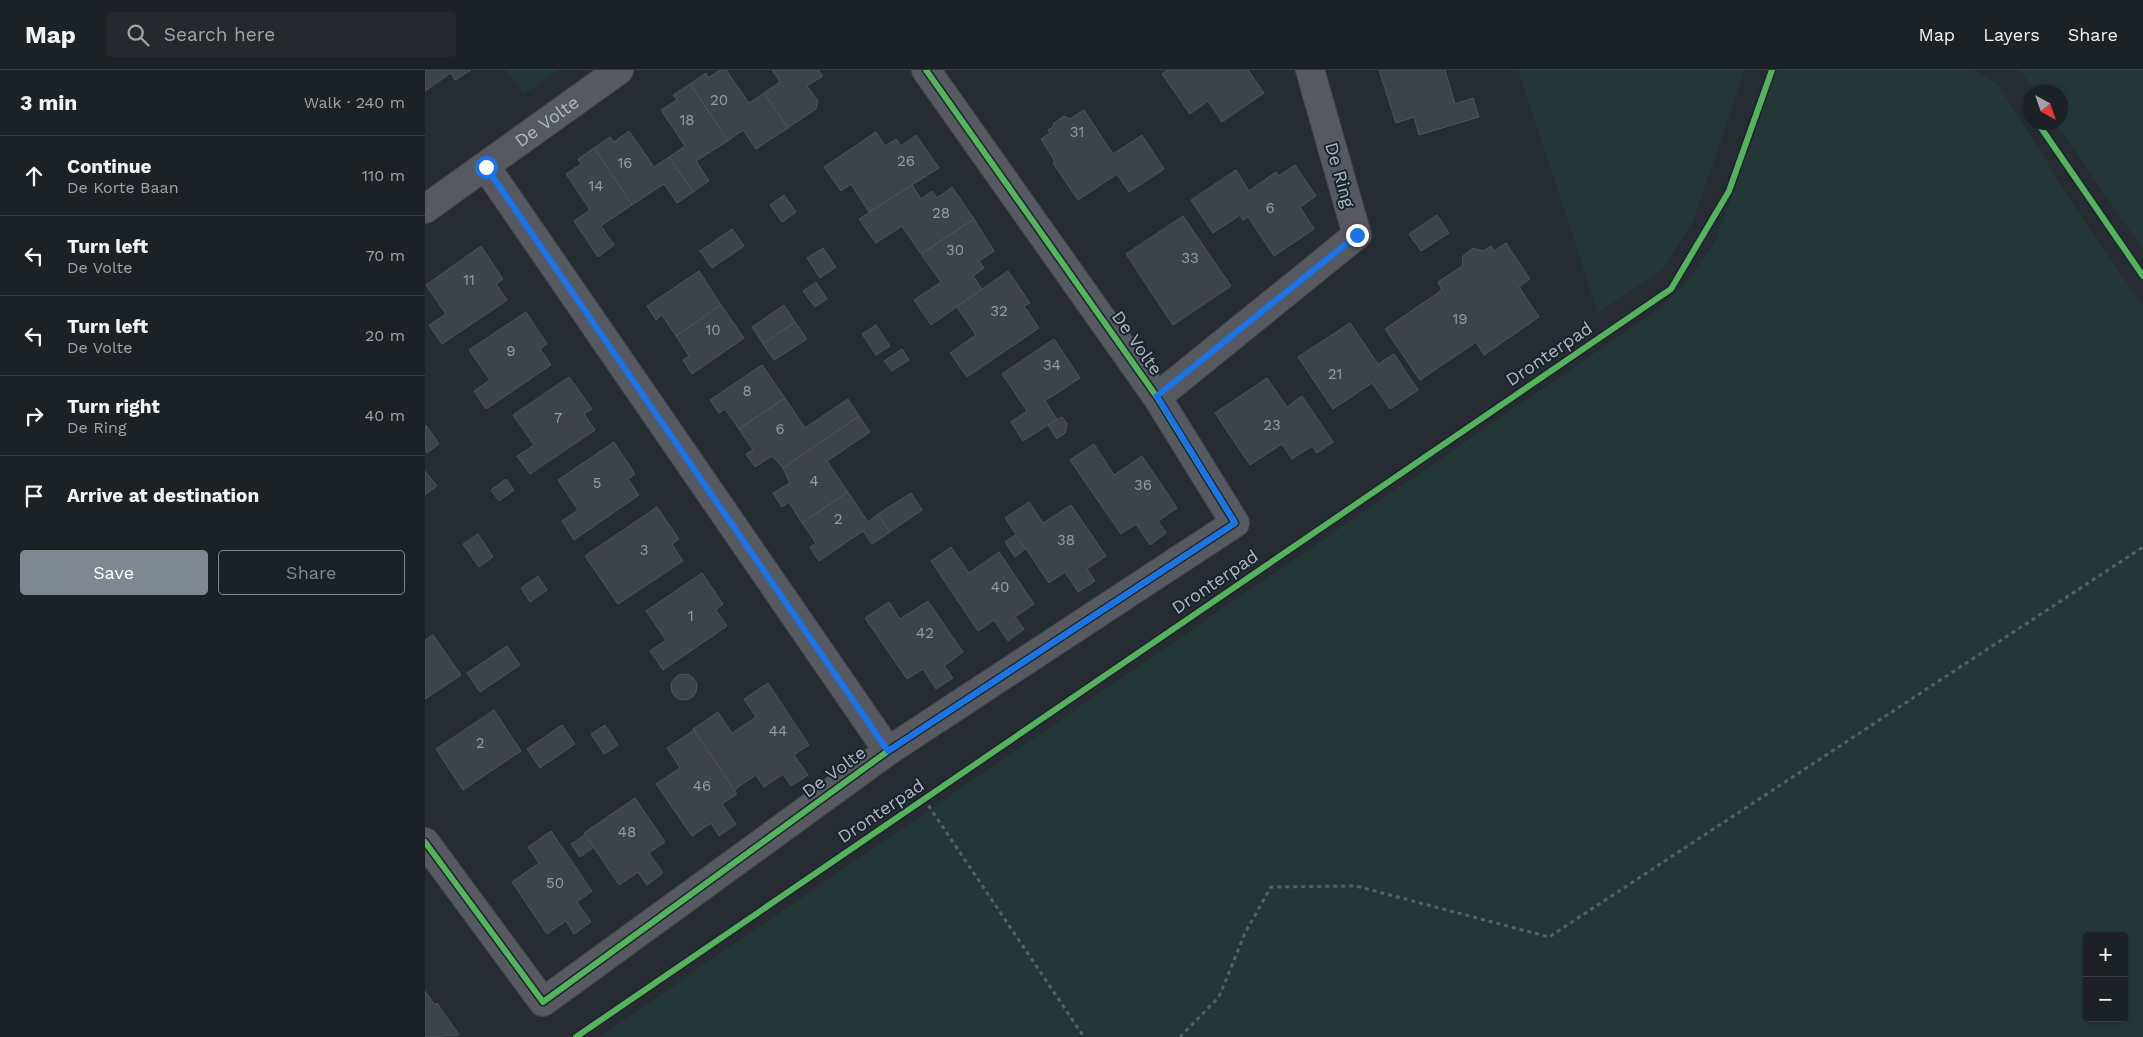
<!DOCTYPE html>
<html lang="en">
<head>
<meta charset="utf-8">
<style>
	:root { --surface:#1c2125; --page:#25292d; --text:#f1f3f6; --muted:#a0a3a7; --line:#3a3e42; --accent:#7f8891 }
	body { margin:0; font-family:"Work Sans",sans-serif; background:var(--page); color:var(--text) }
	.controls { position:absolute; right:15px; bottom:15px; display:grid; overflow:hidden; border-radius:5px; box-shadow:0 1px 4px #0004 }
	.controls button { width:45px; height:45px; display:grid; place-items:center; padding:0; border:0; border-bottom:1px solid var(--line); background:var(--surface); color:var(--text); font:25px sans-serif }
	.compass { position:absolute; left:1598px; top:15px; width:45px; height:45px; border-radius:50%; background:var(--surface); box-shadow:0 1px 4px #0004; rotate:140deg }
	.stop { position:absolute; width:15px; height:15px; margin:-11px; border:4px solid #1a73e8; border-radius:50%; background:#fff }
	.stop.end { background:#1a73e8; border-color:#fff; box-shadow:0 1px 5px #0008 }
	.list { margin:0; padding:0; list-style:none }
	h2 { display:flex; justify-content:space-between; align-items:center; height:65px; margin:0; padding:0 20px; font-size:21px }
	h2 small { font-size:16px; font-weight:400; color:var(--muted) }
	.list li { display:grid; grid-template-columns:32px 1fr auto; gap:15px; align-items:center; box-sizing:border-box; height:80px; padding:0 20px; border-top:1px solid var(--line) }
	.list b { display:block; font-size:19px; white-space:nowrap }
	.list p { margin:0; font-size:16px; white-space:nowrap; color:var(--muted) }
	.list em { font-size:16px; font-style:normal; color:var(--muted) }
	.actions { display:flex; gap:10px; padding:15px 20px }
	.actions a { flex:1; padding:11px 0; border:1px solid var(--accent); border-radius:5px; text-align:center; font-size:18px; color:var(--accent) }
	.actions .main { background:var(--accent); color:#fff }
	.icon { flex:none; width:28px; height:28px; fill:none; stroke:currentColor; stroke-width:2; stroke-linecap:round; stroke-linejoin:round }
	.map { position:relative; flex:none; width:1718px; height:967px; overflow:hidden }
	header { display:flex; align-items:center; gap:30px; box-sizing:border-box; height:70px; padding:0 25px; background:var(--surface); border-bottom:1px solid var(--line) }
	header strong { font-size:24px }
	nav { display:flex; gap:28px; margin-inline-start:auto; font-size:18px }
	.search { width:350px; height:45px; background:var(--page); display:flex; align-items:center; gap:12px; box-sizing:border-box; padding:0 18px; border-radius:5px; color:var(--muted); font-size:19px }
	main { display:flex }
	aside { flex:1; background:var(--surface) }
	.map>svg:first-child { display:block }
	.green { fill:#243737; fill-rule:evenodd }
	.building { fill:#3e4348; stroke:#4e545a }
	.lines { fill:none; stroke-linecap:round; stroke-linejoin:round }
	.minor-casing { stroke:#44484c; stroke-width:30 }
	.path { stroke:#595f64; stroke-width:3; stroke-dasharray:4 4; stroke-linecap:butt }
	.minor { stroke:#565a60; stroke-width:28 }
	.cycleway-casing { stroke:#1a232b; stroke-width:9 }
	.cycleway { stroke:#56b35d; stroke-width:6 }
	.route { stroke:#1a73e8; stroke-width:6 }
	.labels { text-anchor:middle; stroke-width:4; stroke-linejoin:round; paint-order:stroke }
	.number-label { font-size:15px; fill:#939ca5 }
	.street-label { font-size:18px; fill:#afb9c4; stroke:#1a232b }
</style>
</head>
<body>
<header>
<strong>Map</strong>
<div class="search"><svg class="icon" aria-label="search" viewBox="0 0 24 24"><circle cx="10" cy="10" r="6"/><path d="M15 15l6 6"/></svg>Search here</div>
<nav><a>Map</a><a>Layers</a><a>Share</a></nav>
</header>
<main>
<aside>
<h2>3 min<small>Walk · 240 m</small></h2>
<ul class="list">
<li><svg class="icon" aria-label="ahead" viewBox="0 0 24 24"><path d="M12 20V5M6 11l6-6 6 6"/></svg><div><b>Continue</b><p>De Korte Baan</p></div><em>110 m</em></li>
<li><svg class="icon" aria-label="left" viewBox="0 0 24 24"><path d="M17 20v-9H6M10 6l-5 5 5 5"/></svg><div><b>Turn left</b><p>De Volte</p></div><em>70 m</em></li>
<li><svg class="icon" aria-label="left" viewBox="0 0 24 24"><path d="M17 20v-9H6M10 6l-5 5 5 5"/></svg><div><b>Turn left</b><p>De Volte</p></div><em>20 m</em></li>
<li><svg class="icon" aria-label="right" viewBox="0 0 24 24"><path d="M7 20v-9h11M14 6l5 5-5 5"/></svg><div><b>Turn right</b><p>De Ring</p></div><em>40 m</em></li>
<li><svg class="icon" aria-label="arrive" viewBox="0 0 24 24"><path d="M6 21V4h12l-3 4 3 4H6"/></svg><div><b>Arrive at destination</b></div></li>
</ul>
<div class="actions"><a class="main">Save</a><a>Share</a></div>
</aside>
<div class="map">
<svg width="1718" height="967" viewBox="0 0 1718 967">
	<rect width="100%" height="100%" fill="#262c31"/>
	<!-- green -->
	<g class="green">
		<path d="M 82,0 L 134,0 L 99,24 Z"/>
		<path d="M 1093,0 L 1320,0 L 1269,149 L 1238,200 L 1173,243 Z"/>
		<path d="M 1351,0 L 1549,0 L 1573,14 L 1647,132 L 1718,236 L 1718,967 L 174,967 L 1232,240 L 1260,214 L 1290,173 ZM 1662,866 L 1699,866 L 1699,948 L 1662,948 Z"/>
		<path d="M 1595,0 L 1718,0 L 1718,180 L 1631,53 L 1636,52 L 1636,22 L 1610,22 Z"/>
	</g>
	<!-- building -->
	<g class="building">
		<path d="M 0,0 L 46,0 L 30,10 L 26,3 L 0,21 Z"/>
		<path d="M 295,0 L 301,0 L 324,33 L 339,23 L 363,58 L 331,79 L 318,60 L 303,71 L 265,14 L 281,3 L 283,8 Z"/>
		<path d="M 347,0 L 393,0 L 398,6 L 382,16 L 393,31 L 391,39 L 363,58 L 339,23 L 355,12 Z"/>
		<path d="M 742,0 L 823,0 L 839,23 L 797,52 L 783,31 L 765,44 L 737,4 Z"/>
		<path d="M 954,0 L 1020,0 L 1030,34 L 1048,28 L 1054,47 L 994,65 L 989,47 L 971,53 Z"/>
		<path d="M 265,14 L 303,71 L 271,91 L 284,111 L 268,122 L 244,87 L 260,76 L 236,40 L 252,30 L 248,25 Z"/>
		<path d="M 659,40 L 688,84 L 717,65 L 739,99 L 704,122 L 692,104 L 653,130 L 628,93 L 630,92 L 616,69 L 625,63 L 623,60 L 628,57 L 629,53 L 639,46 L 645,49 Z"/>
		<path d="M 204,61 L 229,97 L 244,87 L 268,122 L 252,133 L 239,114 L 207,135 L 169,78 L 185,67 L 189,72 Z"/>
		<path d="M 451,62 L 460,76 L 471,69 L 476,76 L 491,65 L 514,98 L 444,142 L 426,114 L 416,121 L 399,97 Z"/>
		<path d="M 169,78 L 207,135 L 176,156 L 189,175 L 173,187 L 149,151 L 165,140 L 141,104 L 156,94 L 153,89 Z"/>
		<path d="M 870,95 L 891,126 L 875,137 L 889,159 L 849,186 L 823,147 L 818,150 L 815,145 L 788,163 L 766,130 L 811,100 L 824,121 L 851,102 L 854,106 Z"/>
		<path d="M 487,115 L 496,129 L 507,121 L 512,128 L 527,117 L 549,149 L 496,184 L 477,156 L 451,173 L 434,149 Z"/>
		<path d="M 359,125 L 371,142 L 357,152 L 345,135 Z"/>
		<path d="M 1012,145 L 1024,163 L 996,181 L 984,164 Z"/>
		<path d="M 758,146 L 806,216 L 748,255 L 701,184 Z"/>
		<path d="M 549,149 L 569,181 L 554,191 L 559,198 L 548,206 L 557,219 L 506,255 L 489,230 L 516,212 L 496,184 Z"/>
		<path d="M 307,159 L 319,176 L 287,198 L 275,181 Z"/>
		<path d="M 1081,173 L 1105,209 L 1094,217 L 1114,247 L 1059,285 L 1051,272 L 995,310 L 960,259 L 1017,220 L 1013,212 L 1037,196 L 1038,186 L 1048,178 L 1058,181 L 1066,176 L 1069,181 Z"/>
		<path d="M 56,176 L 78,209 L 71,214 L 82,230 L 17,274 L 4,255 L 21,244 L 1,215 Z"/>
		<path d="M 398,178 L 411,197 L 395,208 L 382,188 Z"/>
		<path d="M 274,201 L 296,235 L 251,266 L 237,245 L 231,250 L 222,236 Z"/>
		<path d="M 583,201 L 605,233 L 599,236 L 614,258 L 542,307 L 525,283 L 551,265 L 532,237 Z"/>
		<path d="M 391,212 L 402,229 L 390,237 L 378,221 Z"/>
		<path d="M 296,235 L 319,268 L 267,304 L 258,290 L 264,286 L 251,266 Z"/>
		<path d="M 359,235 L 370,252 L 338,274 L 327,257 Z"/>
		<path d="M 101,242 L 122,274 L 115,279 L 126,295 L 61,339 L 49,321 L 65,310 L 44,280 Z"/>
		<path d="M 370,252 L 382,269 L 349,290 L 338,274 Z"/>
		<path d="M 925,253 L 953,294 L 969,284 L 993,320 L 965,339 L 947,313 L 908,339 L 873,287 Z"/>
		<path d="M 451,255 L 465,276 L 451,285 L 437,264 Z"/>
		<path d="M 629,269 L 655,308 L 620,331 L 632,349 L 598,371 L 586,352 L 602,341 L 577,304 Z"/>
		<path d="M 477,279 L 484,290 L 467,301 L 459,291 Z"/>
		<path d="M 337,295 L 360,328 L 314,359 L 300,339 L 294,343 L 285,330 Z"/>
		<path d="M 144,307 L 167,339 L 159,344 L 170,360 L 105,404 L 92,386 L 109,375 L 88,345 Z"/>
		<path d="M 842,308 L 862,337 L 877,326 L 908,372 L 892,383 L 887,376 L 867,389 L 857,374 L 825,395 L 790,343 Z"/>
		<path d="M 360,328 L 380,358 L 423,329 L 434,346 L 358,398 L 347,386 L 330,397 L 321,384 L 328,380 L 314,359 Z"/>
		<path d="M 434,346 L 445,362 L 402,391 L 423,422 L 377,453 L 364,432 L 357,437 L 348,423 L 365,413 L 358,398 Z"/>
		<path d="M 637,347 L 642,354 L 640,363 L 632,369 L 623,355 Z"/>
		<path d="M 1,355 L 14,374 L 2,383 L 0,379 Z"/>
		<path d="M 189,372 L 210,404 L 203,409 L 214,425 L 149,470 L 137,451 L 153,440 L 133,410 Z"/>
		<path d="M 669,374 L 689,405 L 717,386 L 752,438 L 733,451 L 741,463 L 725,475 L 711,454 L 696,464 L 645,390 Z"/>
		<path d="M 0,401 L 12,416 L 0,425 Z"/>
		<path d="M 81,409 L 89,420 L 74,431 L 66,420 Z"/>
		<path d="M 423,422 L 443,452 L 453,444 L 465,462 L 447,474 L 438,461 L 394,491 L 385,477 L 391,473 L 377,453 Z"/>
		<path d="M 486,423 L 497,440 L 465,462 L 453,444 Z"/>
		<path d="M 604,432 L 618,453 L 646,435 L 681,486 L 662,499 L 670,511 L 653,522 L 640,502 L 624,513 L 580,448 Z"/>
		<path d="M 232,437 L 254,469 L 247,474 L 258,491 L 193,534 L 160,486 Z"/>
		<path d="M 53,464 L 68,487 L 54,497 L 38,474 Z"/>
		<path d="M 590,465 L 600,479 L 590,487 L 580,472 Z"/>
		<path d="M 526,477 L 544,503 L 574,482 L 609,534 L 590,547 L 599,559 L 583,571 L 569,550 L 553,561 L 506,491 Z"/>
		<path d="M 277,503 L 298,534 L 291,540 L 302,556 L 238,600 L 225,581 L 241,570 L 221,541 Z"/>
		<path d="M 113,506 L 122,520 L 105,532 L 96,518 Z"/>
		<path d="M 503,531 L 538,582 L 519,596 L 528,608 L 511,619 L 498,599 L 482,609 L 440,548 L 464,532 L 475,549 Z"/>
		<path d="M 8,565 L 36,605 L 0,629 L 0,570 Z"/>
		<path d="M 82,576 L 95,595 L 55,622 L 42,603 Z"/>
		<circle cx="259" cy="617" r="13"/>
		<path d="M 343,613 L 384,675 L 369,685 L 383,705 L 366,716 L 358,704 L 339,717 L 331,705 L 309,720 L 268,659 L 293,642 L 307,663 L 331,647 L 319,629 Z"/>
		<path d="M 69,640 L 96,681 L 38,720 L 11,679 Z"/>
		<path d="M 137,655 L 150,674 L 115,698 L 102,679 Z"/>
		<path d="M 180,655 L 193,675 L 179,684 L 166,664 Z"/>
		<path d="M 269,660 L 312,724 L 297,734 L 311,754 L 294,766 L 286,753 L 267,766 L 231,714 L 255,698 L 242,678 Z"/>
		<path d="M 210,728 L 240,772 L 224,783 L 238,803 L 222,815 L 213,802 L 194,815 L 159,763 Z"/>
		<path d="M 126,761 L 167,821 L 152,832 L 166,852 L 149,864 L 141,851 L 122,864 L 87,812 L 114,793 L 103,777 Z"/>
		<path d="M 160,765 L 169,777 L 155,787 L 146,774 Z"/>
		<path d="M 0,921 L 10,935 L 12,933 L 34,965 L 0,967 Z"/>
	</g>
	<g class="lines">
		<!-- minor casing -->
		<g class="minor-casing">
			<g id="minor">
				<path d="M 61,97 L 463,681"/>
				<path id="s1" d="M 0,139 L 194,0"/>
				<path d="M 732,327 L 932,165 L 885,0"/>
				<path d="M 0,772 L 118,932 L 463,681 L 810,453 L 732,327 L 501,0"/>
			</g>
		</g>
		<!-- path -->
		<g class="path">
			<path d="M 499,729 L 659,967"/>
			<path d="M 755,967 L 794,927 L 820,863 L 846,817 L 931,816 L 1124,867 L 1718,477"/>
		</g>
		<!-- minor -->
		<use href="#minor" class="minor"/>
		<!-- cycleway casing -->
		<g class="cycleway-casing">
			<g id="cycleway">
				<path d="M 1612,52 L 1718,206"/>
				<path d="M 0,772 L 118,932 L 463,681 L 810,453 L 732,327 L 501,0"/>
				<path d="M 151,967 L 1246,219 L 1304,121 L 1347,0"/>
			</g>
		</g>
		<!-- cycleway -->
		<use href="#cycleway" class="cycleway"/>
	</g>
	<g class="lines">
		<!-- route -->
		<path class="route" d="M 61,97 L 463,681 L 810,453 L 732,326 L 932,165"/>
	</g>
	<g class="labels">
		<!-- number labels -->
		<g class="number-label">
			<text x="294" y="35">20</text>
			<text x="262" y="55">18</text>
			<text x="652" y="67">31</text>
			<text x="481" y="96">26</text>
			<text x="200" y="98">16</text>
			<text x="171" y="121">14</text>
			<text x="845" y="143">6</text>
			<text x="516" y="148">28</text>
			<text x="530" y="185">30</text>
			<text x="765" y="193">33</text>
			<text x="44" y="215">11</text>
			<text x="574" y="246">32</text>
			<text x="1035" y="254">19</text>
			<text x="288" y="265">10</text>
			<text x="86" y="286">9</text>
			<text x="627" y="300">34</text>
			<text x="910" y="309">21</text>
			<text x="322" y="326">8</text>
			<text x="133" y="353">7</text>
			<text x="847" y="360">23</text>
			<text x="355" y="364">6</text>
			<text x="389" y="416">4</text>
			<text x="172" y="418">5</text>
			<text x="718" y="420">36</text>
			<text x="413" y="454">2</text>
			<text x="641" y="475">38</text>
			<text x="219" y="485">3</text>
			<text x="575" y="522">40</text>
			<text x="266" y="551">1</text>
			<text x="500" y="568">42</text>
			<text x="353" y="666">44</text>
			<text x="55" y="678">2</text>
			<text x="277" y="721">46</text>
			<text x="202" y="767">48</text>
			<text x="130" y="818">50</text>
		</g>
		<!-- street labels -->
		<g class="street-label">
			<text dy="6" stroke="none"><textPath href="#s1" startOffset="150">De Volte</textPath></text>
			<text transform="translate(915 105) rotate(74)" y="6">De Ring</text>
			<text transform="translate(712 273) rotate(55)" y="6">De Volte</text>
			<text transform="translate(1124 284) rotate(-34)" y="6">Dronterpad</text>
			<text transform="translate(790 512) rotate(-34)" y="6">Dronterpad</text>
			<text transform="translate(409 702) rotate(-36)" y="6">De Volte</text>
			<text transform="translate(456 741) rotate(-34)" y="6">Dronterpad</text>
		</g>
	</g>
</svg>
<div class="controls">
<button>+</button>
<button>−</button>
</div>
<svg class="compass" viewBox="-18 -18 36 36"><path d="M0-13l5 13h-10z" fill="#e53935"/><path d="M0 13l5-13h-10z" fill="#a0a3a7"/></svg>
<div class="stop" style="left:61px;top:97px"></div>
<div class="stop end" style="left:932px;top:165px"></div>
</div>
</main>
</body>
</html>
